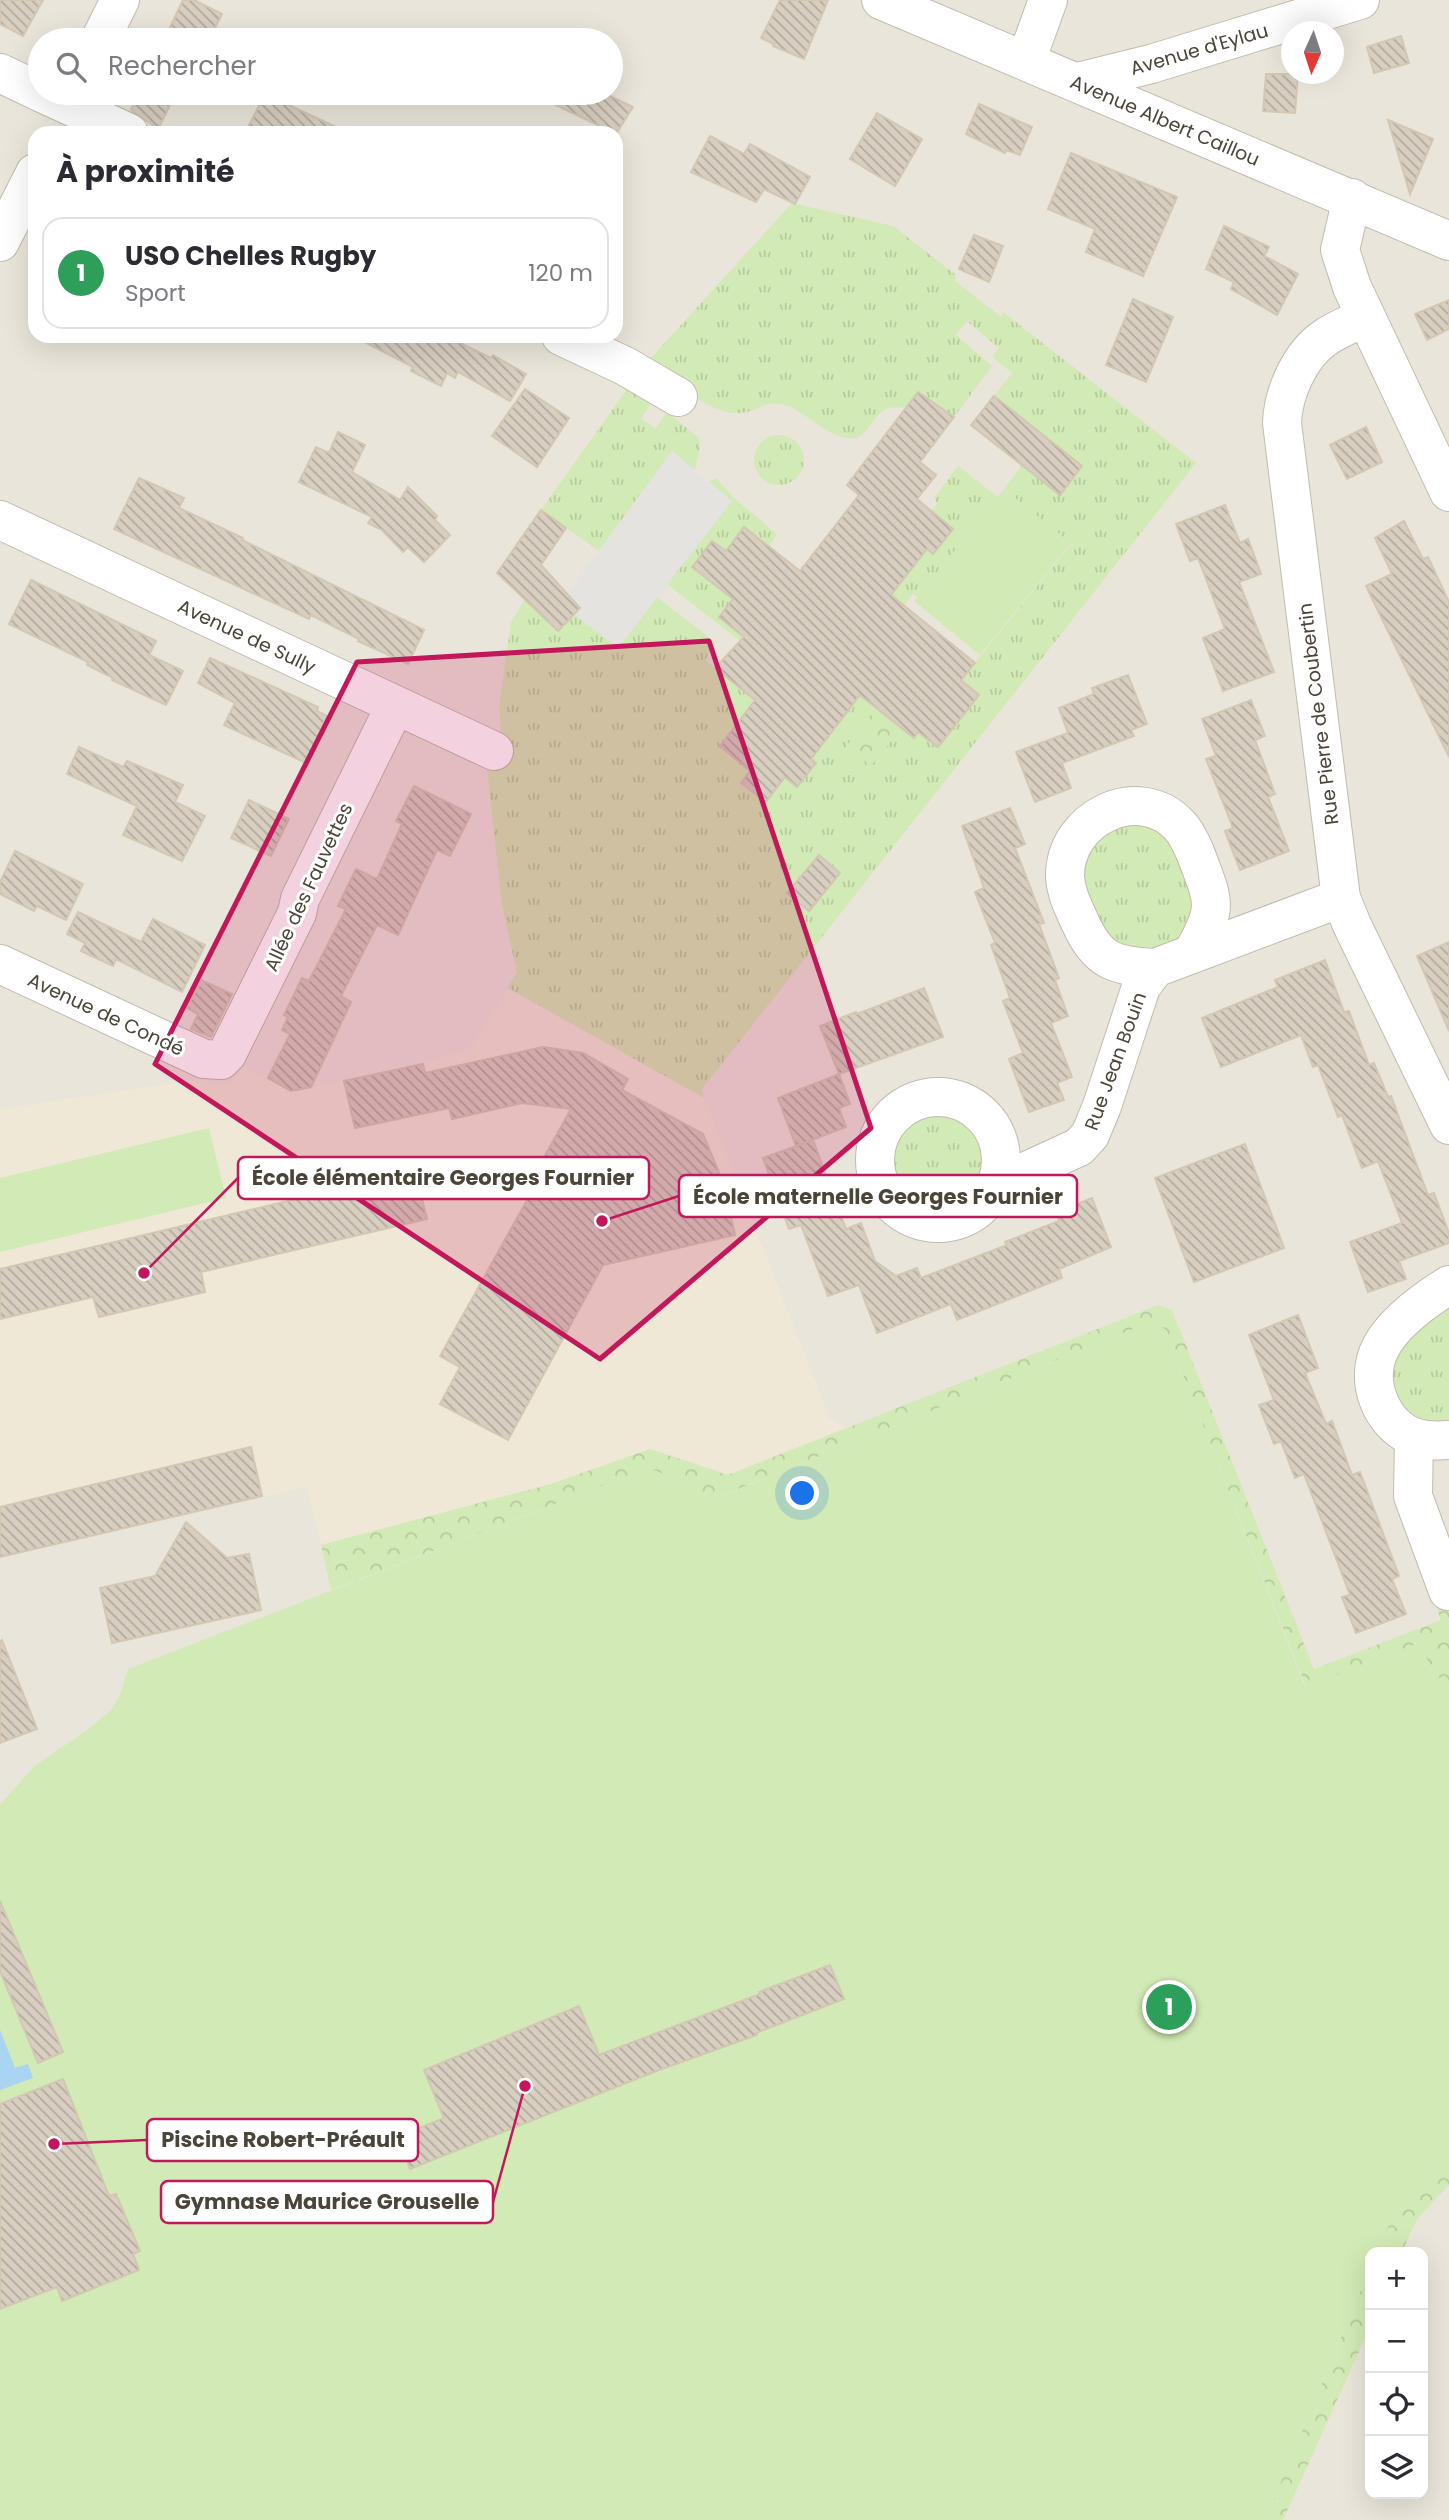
<!DOCTYPE html>
<html lang="fr">
<head>
<meta charset="utf-8">
<style>
	:root { --surface:#fff; --page:#f7f7f7; --text:#2b2b33; --muted:#7c7c81; --line:#e1e1e2; --accent:#fc3f1d }
	body { margin:0; font-family:Poppins,sans-serif; background:var(--page); color:var(--text) }
	.controls { position:absolute; right:21px; bottom:21px; display:grid; overflow:hidden; border-radius:14px; box-shadow:0 7px 28px #0002 }
	.controls button { width:63px; height:63px; display:grid; place-items:center; padding:0; border:0; border-bottom:2px solid var(--line); background:var(--surface); color:var(--text); font:35px sans-serif }
	.compass { position:absolute; left:1281px; top:21px; width:63px; height:63px; border-radius:50%; background:var(--surface); box-shadow:0 7px 28px #0002; rotate:183deg }
	.you { position:absolute; left:803px; top:1494px; width:24px; height:24px; margin:-18px; border:5px solid #fff; border-radius:50%; background:#1a73e8; box-shadow:0 0 0 10px #1a73e833 }
	.badge { display:grid; place-items:center; width:46px; height:46px; border-radius:50%; background:var(--accent); color:#fff; font-size:23px; font-weight:700 }
	.pin { position:absolute; translate:-50% -50%; border:4px solid #fff; box-shadow:0 2px 7px #0006 }
	.list { margin:0; padding:0; list-style:none }
	h2 { display:flex; justify-content:space-between; align-items:center; height:91px; margin:0; padding:0 28px; font-size:30px }
	h2 small { font-size:23px; font-weight:400; color:var(--muted) }
	.list li { display:grid; grid-template-columns:46px 1fr auto; gap:21px; align-items:center; box-sizing:border-box; height:112px; margin:0 14px 14px; padding:0 14px; border:2px solid var(--line); border-radius:21px }
	.list b { display:block; font-size:26px; white-space:nowrap }
	.list p { margin:0; font-size:23px; white-space:nowrap; color:var(--muted) }
	.list em { font-size:23px; font-style:normal; color:var(--muted) }
	.icon { flex:none; width:38px; height:38px; fill:none; stroke:currentColor; stroke-width:2; stroke-linecap:round; stroke-linejoin:round }
	.map { position:relative; flex:none; width:1449px; height:2520px; overflow:hidden }
	.search { position:absolute; background:var(--surface); box-shadow:0 7px 28px #0002; left:28px; top:28px; width:595px; height:77px; display:flex; align-items:center; gap:18px; box-sizing:border-box; padding:0 24px; border-radius:38px; color:var(--muted); font-size:26px }
	.panel { position:absolute; background:var(--surface); box-shadow:0 7px 28px #0002; left:28px; top:126px; width:595px; height:217px; border-radius:21px }
	.map>svg:first-child { display:block }
	.residential { fill:#eae5da; fill-rule:evenodd }
	.education { fill:#efe8d6 }
	.grass { fill:url(#grass-tufts) }
	.park { fill:url(#park-crowns) }
	.pitch { fill:#d2eab5 }
	.parking { fill:#e5e3e0 }
	.water { fill:#a9d4f2 }
	.building { fill:url(#building-back-hatch); stroke:#d3c7b4; stroke-width:2 }
	.lines { fill:none; stroke-linecap:round; stroke-linejoin:round }
	.minor-casing { stroke:#c2bbae; stroke-width:40 }
	.minor { stroke:#fff; stroke-width:38 }
	.marked { fill:#c2185b; fill-opacity:0.2; stroke:#c2185b; stroke-width:5; stroke-linejoin:round }
	.labels { text-anchor:middle; stroke-width:6; stroke-linejoin:round; paint-order:stroke }
	.street-label { font-size:19px; fill:#4b4439; stroke:#fff }
	.leader { fill:none; stroke:#c2185b; stroke-width:2.5 }
	.callout-dot { fill:#c2185b; stroke:#fff; stroke-width:2.5 }
	.callout { fill:#fff; stroke:#c2185b; stroke-width:2.5 }
	.callout-label { font-size:21px; text-anchor:middle; font-weight:bold; fill:#4b4439 }
</style>
</head>
<body>
<div class="map">
<svg width="1449" height="2520" viewBox="0 0 1449 2520">
	<defs>
		<pattern id="grass-tufts" width="24" height="20" patternUnits="userSpaceOnUse" patternTransform="scale(1.75)"><rect width="24" height="20" fill="#d2eab5"/><path d="M3 7l-1-3M5 7V3M7 7l1-3M15 17l-1-3M17 17v-4M19 17l1-3" fill="none" stroke="#b6ca9c"/></pattern>
		<pattern id="park-crowns" width="20" height="18" patternUnits="userSpaceOnUse" patternTransform="scale(1.75)"><rect width="20" height="18" fill="#d2eab5"/><path d="M2 6a3 3 0 1 1 6 0M12 15a3 3 0 1 1 6 0" fill="none" stroke="#b6ca9c"/></pattern>
		<pattern id="building-back-hatch" width="6" height="6" patternUnits="userSpaceOnUse" patternTransform="scale(1.75)"><rect width="6" height="6" fill="#d8cfc1"/><path d="M-1 5l2 2M0 0l6 6M5-1l2 2" fill="none" stroke="#b1aa9e"/></pattern>
	</defs>
	<rect width="100%" height="100%" fill="#f6f3ec"/>
	<!-- residential -->
	<path class="residential" d="M 0,0 L 1449,0 L 1449,2520 L 0,2520 ZM 1292,32 L 1334,32 L 1334,74 L 1292,74 ZM 40,40 L 611,40 L 611,93 L 40,93 ZM 35,133 L 616,133 L 616,336 L 35,336 ZM 1370,2252 L 1423,2252 L 1423,2494 L 1370,2494 Z"/>
	<!-- education -->
	<path class="education" d="M 508,988 L 704,1098 L 830,1419 L 846,1428 L 728,1475 L 650,1449 L 551,1484 L 321,1545 L 306,1487 L 0,1557 L 0,1109 L 201,1079 L 214,1087 L 234,1080 L 243,1067 L 291,1091 L 423,1064 L 471,1048 Z"/>
	<!-- grass -->
	<g class="grass">
		<path d="M 792,203 L 893,226 L 956,275 L 955,281 L 1001,317 L 1003,312 L 1196,463 L 702,1089 L 704,1098 L 508,988 L 517,972 L 502,906 L 487,767 L 501,731 L 499,706 L 511,622 L 525,599 L 557,630 L 574,614 L 618,648 L 657,597 L 715,642 L 705,660 L 761,705 L 739,721 L 720,746 L 756,764 L 741,783 L 766,802 L 785,777 L 797,787 L 816,763 L 804,753 L 831,733 L 850,709 L 843,659 L 902,728 L 914,737 L 918,732 L 938,747 L 979,695 L 961,680 L 1071,544 L 1004,489 L 1022,465 L 1060,495 L 1082,466 L 994,396 L 1012,373 L 992,357 L 999,348 L 967,321 L 956,335 L 992,366 L 954,417 L 918,392 L 907,407 C 901,409 893,406 886,409 C 873,415 869,435 855,438 C 833,442 807,413 788,406 C 765,397 757,414 737,413 C 709,413 684,387 663,372 L 665,365 L 650,359 Z"/>
		<path d="M 627,389 L 651,403 L 641,419 L 656,428 L 667,412 L 699,438 L 700,448 L 695,470 L 672,451 L 599,551 L 541,510 Z"/>
		<circle cx="779" cy="460" r="25"/>
		<path d="M 958,466 L 998,497 L 917,597 L 913,594 L 901,609 L 888,598 L 908,574 L 923,545 L 934,553 L 953,529 L 931,511 L 937,503 L 934,498 Z"/>
		<path d="M 716,478 L 734,498 L 777,534 L 769,547 L 743,527 L 726,551 L 712,542 L 692,566 L 717,586 L 738,593 L 719,617 L 744,637 L 740,641 L 667,584 L 732,501 L 709,482 Z"/>
		<path d="M 1127,822 L 1156,828 L 1179,852 L 1193,903 L 1189,916 L 1191,927 L 1170,948 L 1123,952 L 1097,923 L 1082,882 L 1090,844 Z"/>
		<circle cx="938" cy="1160" r="46"/>
		<path d="M 1449,1304 L 1449,1421 C 1419,1426 1390,1405 1391,1373 C 1391,1365 1399,1350 1403,1343 C 1412,1330 1436,1315 1449,1304 Z"/>
	</g>
	<!-- park -->
	<g class="park">
		<path d="M 876,708 L 902,728 L 871,766 L 846,746 Z"/>
		<path d="M 1158,1305 L 1172,1310 L 1314,1669 L 1441,1620 L 1433,1598 L 1449,1593 L 1449,1692 L 1416,1644 L 1306,1687 L 1165,1329 L 1151,1322 L 716,1498 L 649,1468 L 331,1590 L 321,1545 L 551,1484 L 650,1449 L 728,1475 Z"/>
		<path d="M 1449,2162 L 1449,2185 L 1417,2219 L 1402,2252 L 1377,2252 L 1390,2222 Z"/>
		<path d="M 1370,2268 L 1370,2327 L 1283,2520 L 1265,2520 Z"/>
	</g>
	<!-- pitch -->
	<g class="pitch">
		<path d="M 1004,489 L 1071,543 L 980,655 L 914,601 Z"/>
		<path d="M 209,1128 L 226,1198 L 0,1252 L 0,1178 Z"/>
		<path d="M 1151,1322 L 1165,1329 L 1305,1687 L 1416,1644 L 1449,1692 L 1449,2162 L 1390,2222 L 1377,2252 L 1370,2252 L 1370,2268 L 1265,2520 L 0,2520 L 0,1805 L 34,1766 L 86,1731 L 111,1710 L 120,1695 L 128,1669 L 649,1468 L 717,1498 Z"/>
	</g>
	<!-- parking -->
	<path class="parking" d="M 672,451 L 732,501 L 618,648 L 574,614 L 580,607 L 567,594 Z"/>
	<!-- water -->
	<path class="water" d="M 0,2030 L 15,2068 L 28,2064 L 33,2078 L 0,2090 Z"/>
	<!-- building -->
	<g class="building">
		<path d="M 0,0 L 43,0 L 23,36 L 0,24 Z"/>
		<path d="M 183,0 L 194,0 L 222,14 L 209,40 L 164,40 Z"/>
		<path d="M 780,0 L 828,0 L 804,59 L 773,46 L 774,44 L 761,38 Z"/>
		<path d="M 1401,36 L 1409,63 L 1374,73 L 1367,47 Z"/>
		<path d="M 1266,74 L 1298,74 L 1295,113 L 1263,111 Z"/>
		<path d="M 138,93 L 176,93 L 158,129 L 131,110 Z"/>
		<path d="M 531,93 L 604,93 L 633,107 L 616,134 Z"/>
		<path d="M 265,94 L 349,133 L 245,133 Z"/>
		<path d="M 979,104 L 1032,127 L 1020,155 L 1006,150 L 1005,153 L 966,134 Z"/>
		<path d="M 877,113 L 922,139 L 895,186 L 850,159 Z"/>
		<path d="M 1388,120 L 1433,139 L 1410,194 Z"/>
		<path d="M 710,136 L 744,154 L 750,144 L 810,177 L 795,204 L 764,189 L 756,202 L 691,172 Z"/>
		<path d="M 1071,153 L 1177,197 L 1143,276 L 1086,252 L 1095,229 L 1048,209 Z"/>
		<path d="M 1224,226 L 1269,247 L 1264,256 L 1298,274 L 1277,315 L 1231,289 L 1234,282 L 1206,269 Z"/>
		<path d="M 974,235 L 1003,246 L 989,282 L 959,269 Z"/>
		<path d="M 1133,299 L 1173,317 L 1146,382 L 1106,365 Z"/>
		<path d="M 1449,300 L 1449,329 L 1427,340 L 1415,314 Z"/>
		<path d="M 353,336 L 446,336 L 491,358 L 493,355 L 526,374 L 510,401 L 458,372 L 455,378 L 447,373 L 441,386 L 411,371 L 413,367 Z"/>
		<path d="M 525,389 L 569,418 L 537,467 L 492,436 Z"/>
		<path d="M 918,392 L 954,417 L 920,462 L 936,475 L 917,499 L 953,529 L 933,554 L 927,549 L 891,595 L 975,663 L 961,680 L 979,695 L 938,747 L 918,732 L 914,738 L 860,695 L 811,759 L 816,763 L 797,787 L 785,777 L 766,802 L 741,783 L 750,771 L 720,746 L 755,700 L 715,668 L 744,637 L 719,617 L 733,599 L 692,567 L 712,541 L 726,551 L 744,527 L 800,571 L 859,495 L 847,485 Z"/>
		<path d="M 994,396 L 1082,466 L 1060,495 L 971,425 Z"/>
		<path d="M 1366,427 L 1382,462 L 1347,479 L 1330,445 Z"/>
		<path d="M 338,432 L 365,445 L 352,472 L 400,500 L 408,487 L 437,516 L 435,520 L 450,535 L 424,562 L 408,547 L 403,552 L 382,530 L 368,523 L 372,517 L 299,482 L 316,447 L 329,453 Z"/>
		<path d="M 139,478 L 184,498 L 179,508 L 243,538 L 242,540 L 424,630 L 408,664 L 358,641 L 359,639 L 311,615 L 309,619 L 114,529 Z"/>
		<path d="M 1225,505 L 1240,543 L 1248,539 L 1261,574 L 1239,582 L 1274,672 L 1223,691 L 1203,638 L 1225,629 L 1198,558 L 1190,561 L 1176,524 Z"/>
		<path d="M 541,510 L 566,528 L 541,565 L 580,608 L 558,631 L 497,573 Z"/>
		<path d="M 1404,521 L 1423,559 L 1428,557 L 1449,602 L 1449,757 L 1366,586 L 1392,574 L 1375,538 Z"/>
		<path d="M 31,580 L 156,641 L 149,655 L 183,671 L 166,705 L 112,680 L 113,678 L 87,665 L 88,662 L 9,624 Z"/>
		<path d="M 210,658 L 318,707 L 317,711 L 327,716 L 306,763 L 224,725 L 235,703 L 198,683 Z"/>
		<path d="M 1128,675 L 1147,724 L 1131,730 L 1134,736 L 1062,763 L 1071,788 L 1035,802 L 1016,752 L 1068,733 L 1059,708 L 1094,694 L 1092,688 Z"/>
		<path d="M 1251,700 L 1265,736 L 1255,740 L 1275,794 L 1268,797 L 1289,851 L 1240,870 L 1225,831 L 1233,828 L 1206,759 L 1216,756 L 1202,719 Z"/>
		<path d="M 79,747 L 123,767 L 127,761 L 183,785 L 175,802 L 205,816 L 182,861 L 123,835 L 137,806 L 67,774 Z"/>
		<path d="M 414,786 L 471,814 L 450,856 L 437,850 L 398,935 L 377,925 L 341,996 L 351,1002 L 311,1087 L 291,1091 L 268,1078 L 290,1034 L 282,1030 L 288,1017 L 284,1015 L 302,978 L 309,981 L 346,909 L 338,906 L 356,869 L 377,879 L 402,824 L 396,821 Z"/>
		<path d="M 249,800 L 289,819 L 271,856 L 231,838 Z"/>
		<path d="M 1010,808 L 1025,844 L 1015,848 L 1044,923 L 1039,924 L 1059,978 L 1055,980 L 1068,1016 L 1051,1023 L 1072,1077 L 1057,1083 L 1064,1100 L 1029,1112 L 1009,1059 L 1023,1053 L 1003,1001 L 1010,998 L 991,945 L 995,943 L 975,892 L 984,888 L 962,826 Z"/>
		<path d="M 15,851 L 83,884 L 66,920 L 37,906 L 34,911 L 0,894 L 0,882 Z"/>
		<path d="M 819,855 L 840,873 L 809,911 L 787,893 Z"/>
		<path d="M 78,912 L 141,942 L 153,919 L 205,945 L 182,992 L 116,959 L 113,966 L 81,951 L 85,943 L 67,934 Z"/>
		<path d="M 1449,942 L 1449,1031 L 1417,956 Z"/>
		<path d="M 1325,960 L 1344,1012 L 1349,1011 L 1369,1065 L 1374,1063 L 1388,1097 L 1391,1096 L 1428,1195 L 1434,1193 L 1449,1233 L 1449,1243 L 1399,1261 L 1406,1279 L 1368,1292 L 1350,1242 L 1402,1223 L 1378,1161 L 1362,1168 L 1342,1115 L 1338,1117 L 1318,1065 L 1313,1067 L 1301,1035 L 1221,1067 L 1202,1018 L 1278,987 L 1275,980 Z"/>
		<path d="M 201,980 L 232,994 L 211,1037 L 191,1029 L 198,1014 L 187,1008 Z"/>
		<path d="M 924,988 L 943,1037 L 839,1074 L 820,1026 L 856,1012 L 857,1014 Z"/>
		<path d="M 543,1047 L 583,1053 L 628,1079 L 622,1090 L 703,1134 L 723,1182 L 735,1235 L 603,1265 L 508,1440 L 440,1404 L 460,1367 L 440,1356 L 535,1186 L 529,1184 L 571,1109 L 522,1103 L 452,1119 L 449,1108 L 355,1128 L 344,1081 L 423,1064 L 425,1073 Z"/>
		<path d="M 839,1074 L 850,1104 L 839,1108 L 846,1127 L 796,1146 L 778,1098 Z"/>
		<path d="M 813,1140 L 846,1229 L 861,1223 L 875,1261 L 896,1276 L 917,1268 L 921,1278 L 1007,1245 L 1005,1242 L 1059,1221 L 1056,1212 L 1092,1198 L 1111,1247 L 1059,1269 L 1062,1278 L 957,1320 L 951,1304 L 877,1333 L 859,1285 L 828,1296 L 801,1225 L 789,1229 L 763,1158 Z"/>
		<path d="M 1245,1144 L 1284,1248 L 1194,1282 L 1155,1178 Z"/>
		<path d="M 415,1171 L 427,1219 L 201,1272 L 205,1292 L 99,1317 L 93,1297 L 0,1319 L 0,1269 Z"/>
		<path d="M 1298,1315 L 1318,1368 L 1305,1373 L 1326,1424 L 1332,1421 L 1352,1475 L 1360,1472 L 1399,1576 L 1392,1579 L 1406,1614 L 1356,1633 L 1342,1597 L 1350,1595 L 1304,1474 L 1295,1478 L 1281,1441 L 1274,1444 L 1259,1405 L 1274,1400 L 1249,1335 Z"/>
		<path d="M 251,1447 L 262,1496 L 0,1557 L 0,1507 Z"/>
		<path d="M 186,1522 L 227,1558 L 249,1554 L 261,1610 L 112,1643 L 100,1588 L 155,1576 Z"/>
		<path d="M 2,1640 L 37,1729 L 0,1743 L 0,1641 Z"/>
		<path d="M 0,1901 L 63,2052 L 38,2063 L 0,1971 Z"/>
		<path d="M 830,1965 L 844,1999 L 756,2033 L 757,2035 L 659,2070 L 410,2169 L 397,2137 L 444,2118 L 424,2070 L 579,2006 L 599,2055 L 760,1994 L 759,1992 Z"/>
		<path d="M 63,2079 L 109,2196 L 116,2194 L 140,2251 L 133,2254 L 139,2270 L 62,2301 L 57,2287 L 0,2309 L 0,2104 Z"/>
	</g>
	<g class="lines">
		<!-- minor casing -->
		<g class="minor-casing">
			<g id="minor">
				<path d="M 881,0 L 1449,241"/>
				<path d="M 100,40 L 120,0"/>
				<path d="M 1026,61 L 1048,0"/>
				<path d="M 0,73 L 40,92"/>
				<path d="M 1078,82 L 1151,64 L 1360,0"/>
				<path d="M 42,93 L 129,133"/>
				<path d="M 1352,198 L 1340,250 L 1352,287 L 1449,492"/>
				<path d="M 0,242 L 35,173"/>
				<path d="M 1365,317 C 1353,323 1338,329 1326,337 C 1300,354 1283,393 1282,423 L 1341,898 L 1352,925 L 1449,1125"/>
				<path d="M 561,336 L 625,366 L 678,397"/>
				<path d="M 0,520 L 494,751"/>
				<path d="M 0,964 L 204,1059 L 221,1060 L 227,1054 L 297,913 L 300,899 L 395,706"/>
				<path d="M 1155,968 C 1114,966 1097,961 1080,922 C 1073,907 1066,893 1065,877 C 1064,818 1138,782 1179,825 C 1186,832 1191,843 1195,852 C 1213,901 1220,905 1193,952"/>
				<circle cx="938" cy="1160" r="63"/>
				<path d="M 996,1185 L 1079,1147 L 1090,1135 L 1102,1106 L 1141,987 L 1155,968 L 1341,898"/>
				<path d="M 1449,1285 C 1425,1300 1394,1322 1381,1347 C 1363,1380 1381,1426 1416,1438 C 1428,1441 1438,1441 1449,1440"/>
				<path d="M 1414,1437 L 1413,1496 L 1448,1591"/>
			</g>
		</g>
		<!-- minor -->
		<use href="#minor" class="minor"/>
	</g>
	<!-- marked area -->
	<path class="marked" d="M 709,641 L 871,1128 L 600,1359 L 155,1064 L 357,662 Z"/>
	<g class="labels">
		<!-- street labels -->
		<g class="street-label">
			<text transform="translate(1199 49) rotate(-16)" y="7">Avenue d'Eylau</text>
			<text transform="translate(1165 120) rotate(23)" y="7">Avenue Albert Caillou</text>
			<text transform="translate(247 636) rotate(25)" y="7">Avenue de Sully</text>
			<text transform="translate(1318 714) rotate(-97)" y="7">Rue Pierre de Coubertin</text>
			<text transform="translate(308 887) rotate(-65)" y="7">Allée des Fauvettes</text>
			<text transform="translate(106 1014) rotate(25)" y="7">Avenue de Condé</text>
			<text transform="translate(1115 1061) rotate(-70)" y="7">Rue Jean Bouin</text>
		</g>
	</g>
	<!-- callouts -->
	<path class="leader" d="M144 1273L238 1178M602 1221L679 1196M54 2144L147 2140M525 2086L493 2202"/>
	<g class="callout-dot">
		<circle cx="144" cy="1273" r="7"/>
		<circle cx="602" cy="1221" r="7"/>
		<circle cx="54" cy="2144" r="7"/>
		<circle cx="525" cy="2086" r="7"/>
	</g>
	<g class="callout">
		<rect x="238" y="1157" width="411" height="42" rx="7"/>
		<rect x="679" y="1175" width="398" height="42" rx="7"/>
		<rect x="147" y="2119" width="271" height="42" rx="7"/>
		<rect x="161" y="2181" width="332" height="42" rx="7"/>
	</g>
	<g class="callout-label">
		<text x="443" y="1185">École élémentaire Georges Fournier</text>
		<text x="878" y="1204">École maternelle Georges Fournier</text>
		<text x="283" y="2147">Piscine Robert-Préault</text>
		<text x="327" y="2209">Gymnase Maurice Grouselle</text>
	</g>
</svg>
<div class="controls">
<button>+</button>
<button>−</button>
<button><svg class="icon" aria-label="locate" viewBox="0 0 24 24"><circle cx="12" cy="12" r="6"/><path d="M12 2v4M12 18v4M2 12h4M18 12h4"/></svg></button>
<button><svg class="icon" aria-label="layers" viewBox="0 0 24 24"><path d="M12 4l9 5-9 5-9-5zM3 14l9 5 9-5"/></svg></button>
</div>
<svg class="compass" viewBox="-18 -18 36 36"><path d="M0-13l5 13h-10z" fill="#e53935"/><path d="M0 13l5-13h-10z" fill="#7c7c81"/></svg>
<div class="you"></div>
<div class="pin badge" style="left:1169px;top:2007px;background:#2e9e5b">1</div>
<div class="search"><svg class="icon" aria-label="search" viewBox="0 0 24 24"><circle cx="10" cy="10" r="6"/><path d="M15 15l6 6"/></svg>Rechercher</div>
<section class="panel">
<h2>À proximité<small></small></h2>
<ul class="list">
<li><span class="badge" style="background:#2e9e5b">1</span><div><b>USO Chelles Rugby</b><p>Sport</p></div><em>120 m</em></li>
</ul>
</section>
</div>
</body>
</html>
